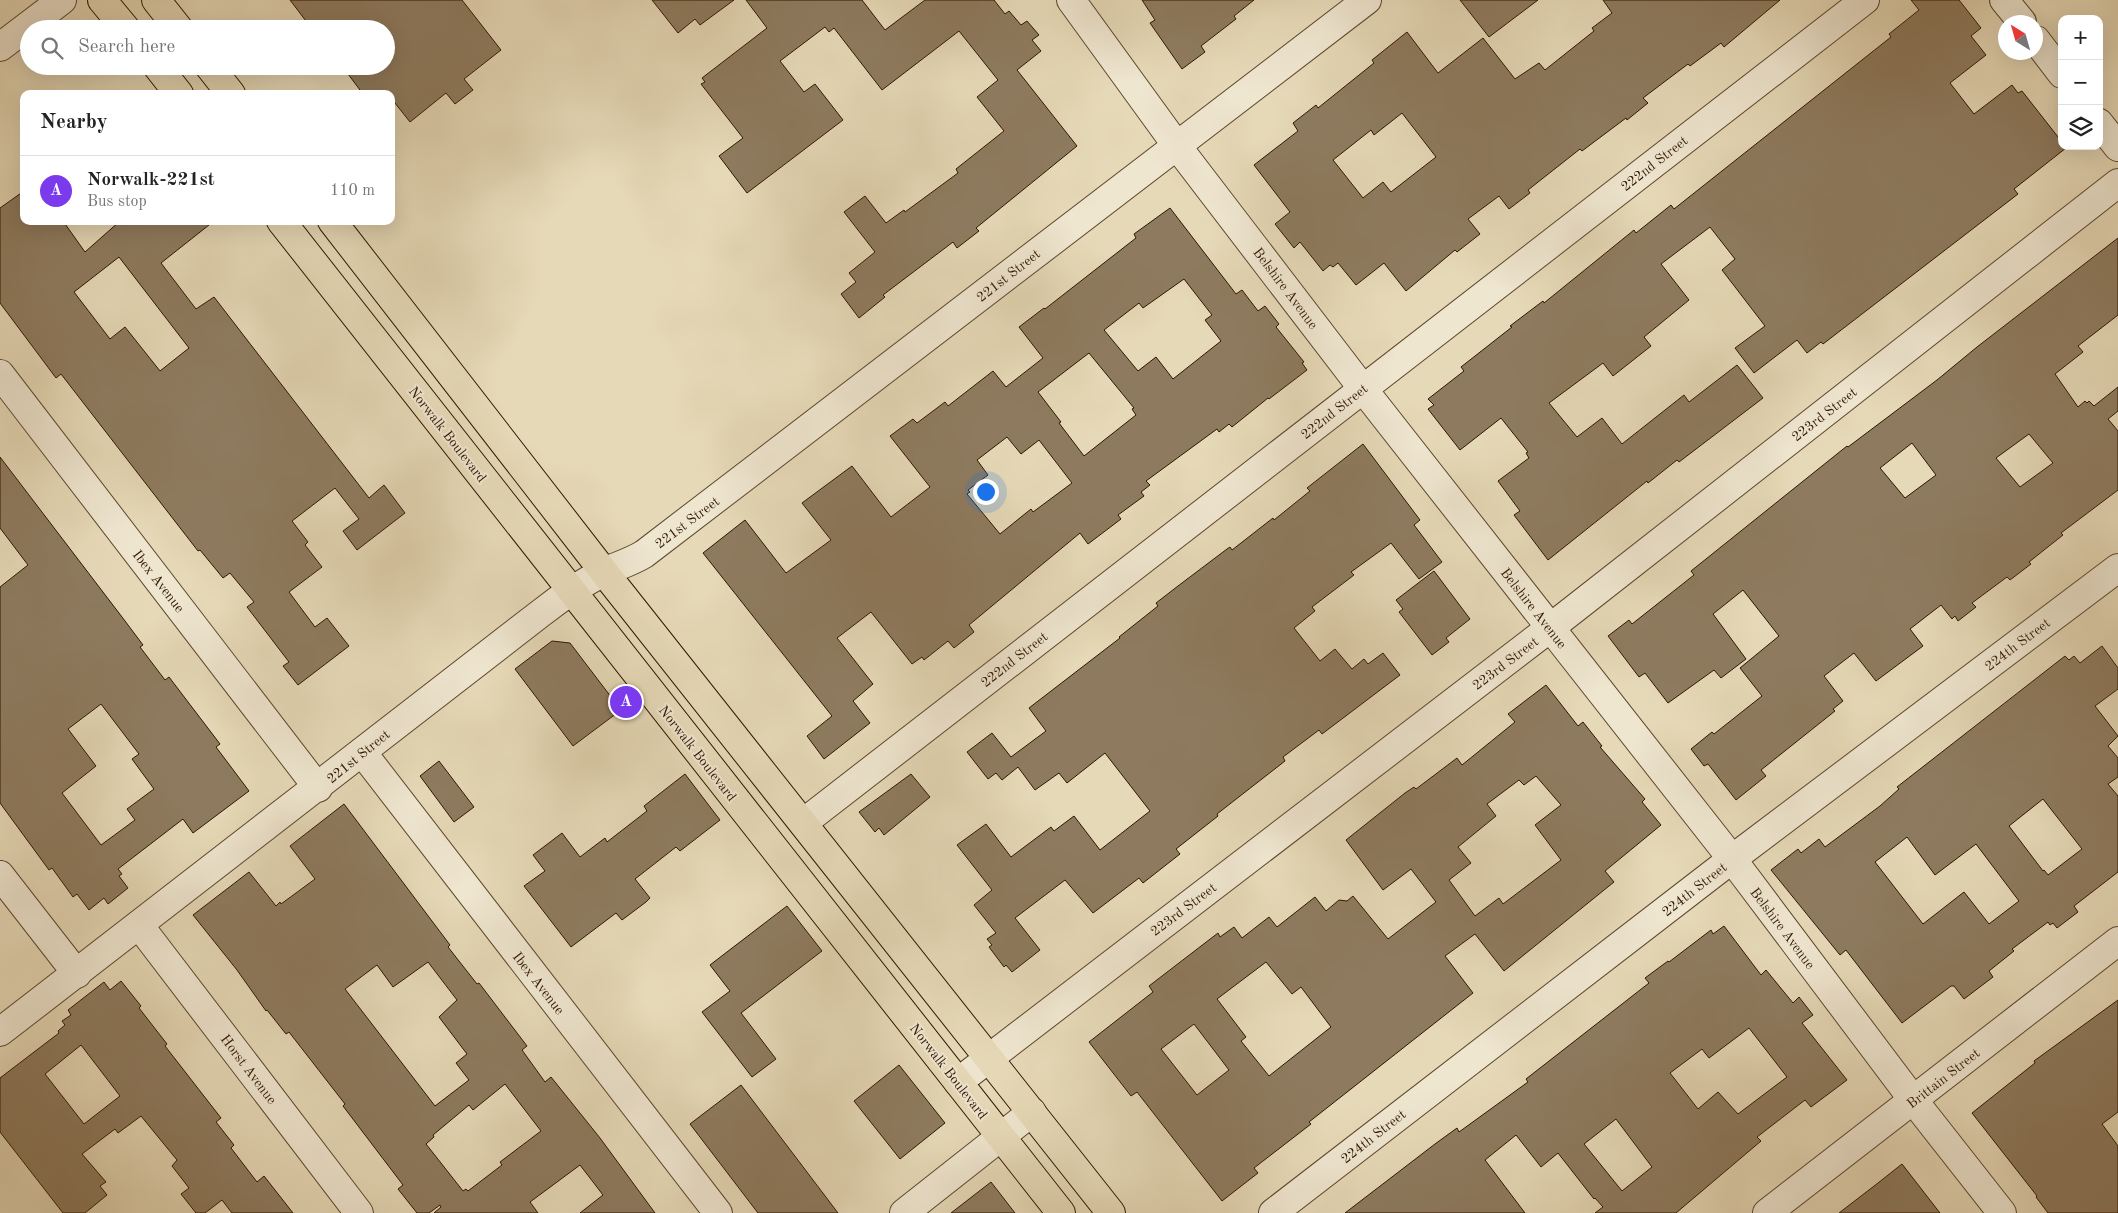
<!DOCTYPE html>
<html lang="en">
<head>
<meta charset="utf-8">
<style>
	:root { --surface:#fff; --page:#f2f2f2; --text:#222; --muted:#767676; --line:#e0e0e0; --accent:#7c3aed }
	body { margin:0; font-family:"Old Standard TT",serif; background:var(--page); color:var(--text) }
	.controls { position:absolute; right:15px; top:15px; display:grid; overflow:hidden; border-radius:10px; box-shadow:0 5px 20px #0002 }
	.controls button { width:45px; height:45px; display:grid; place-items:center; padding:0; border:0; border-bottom:1px solid var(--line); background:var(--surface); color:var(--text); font:25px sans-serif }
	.compass { position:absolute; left:1998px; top:15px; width:45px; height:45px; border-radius:50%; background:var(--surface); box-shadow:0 5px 20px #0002; rotate:323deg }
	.you { position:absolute; left:985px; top:491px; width:18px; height:18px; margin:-12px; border:4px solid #fff; border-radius:50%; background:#1a73e8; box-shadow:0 0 0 8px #1a73e833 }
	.badge { display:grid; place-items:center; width:32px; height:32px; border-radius:50%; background:var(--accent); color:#fff; font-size:16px; font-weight:700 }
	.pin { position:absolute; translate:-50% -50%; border:2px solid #fff; box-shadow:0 1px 5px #0006 }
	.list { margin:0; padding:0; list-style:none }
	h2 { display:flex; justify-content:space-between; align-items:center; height:65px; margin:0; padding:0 20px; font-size:21px }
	h2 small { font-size:16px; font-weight:400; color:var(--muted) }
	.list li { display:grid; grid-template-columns:32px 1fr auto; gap:15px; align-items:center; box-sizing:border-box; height:70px; padding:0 20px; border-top:1px solid var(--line) }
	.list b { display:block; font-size:19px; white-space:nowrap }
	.list p { margin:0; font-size:16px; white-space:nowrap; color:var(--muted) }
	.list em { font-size:16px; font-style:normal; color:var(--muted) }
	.icon { flex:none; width:28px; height:28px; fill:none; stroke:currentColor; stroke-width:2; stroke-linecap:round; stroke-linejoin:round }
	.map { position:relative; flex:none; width:2118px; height:1213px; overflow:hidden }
	.search { position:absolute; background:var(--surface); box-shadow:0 5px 20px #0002; left:20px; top:20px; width:375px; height:55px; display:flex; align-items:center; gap:12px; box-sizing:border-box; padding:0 18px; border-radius:28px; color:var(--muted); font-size:19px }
	.panel { position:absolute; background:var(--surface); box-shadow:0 5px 20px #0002; left:20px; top:90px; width:375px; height:135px; border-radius:10px }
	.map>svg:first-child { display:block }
	.building { fill:#8e7b5f; stroke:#2f1600; fill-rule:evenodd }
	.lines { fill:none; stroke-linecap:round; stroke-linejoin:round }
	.minor-casing { stroke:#5d472e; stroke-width:30 }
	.major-casing { stroke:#2f1600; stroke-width:30 }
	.minor { stroke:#efe6d0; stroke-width:28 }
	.major { stroke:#e6d9b7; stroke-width:28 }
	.labels { text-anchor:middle; stroke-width:4; stroke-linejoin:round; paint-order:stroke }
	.street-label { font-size:14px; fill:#2f1600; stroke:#efe6d0 }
</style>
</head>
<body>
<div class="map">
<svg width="2118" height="1213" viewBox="0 0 2118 1213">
	<rect width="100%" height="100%" fill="#e6d9b7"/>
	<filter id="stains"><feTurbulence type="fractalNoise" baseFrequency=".004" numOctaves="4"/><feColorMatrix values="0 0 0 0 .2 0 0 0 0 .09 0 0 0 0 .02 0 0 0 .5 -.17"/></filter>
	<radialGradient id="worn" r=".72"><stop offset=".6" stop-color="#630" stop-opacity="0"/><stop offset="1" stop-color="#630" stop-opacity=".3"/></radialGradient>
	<!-- building -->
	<g class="building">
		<path d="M 290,0 L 462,0 L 501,50 L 464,79 L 473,90 L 455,104 L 446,93 L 410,122 L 391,98 L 391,94 L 363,94 L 342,66 L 386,66 L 386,29 L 312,29 Z"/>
		<path d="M 652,0 L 734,0 L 700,25 L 695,19 L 678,33 Z"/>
		<path d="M 746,0 L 862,0 L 885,30 L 925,0 L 994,0 L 1005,14 L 1009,11 L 1021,25 L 1027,21 L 1039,35 L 1032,40 L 1041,51 L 1017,70 L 1077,146 L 976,228 L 979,231 L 957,248 L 953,242 L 883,295 L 885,297 L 859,318 L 841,294 L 856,282 L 849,273 L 875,252 L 844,212 L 865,196 L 886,223 L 904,210 L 905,212 L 958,173 L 956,169 L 1004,131 L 977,97 L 998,80 L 959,31 L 882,90 L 834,28 L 829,32 L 825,27 L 780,61 L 804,92 L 815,84 L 843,120 L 747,193 L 719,156 L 743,138 L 701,84 L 705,82 L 702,78 L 767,28 Z"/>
		<path d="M 1142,0 L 1254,0 L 1234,16 L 1236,19 L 1201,46 L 1205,52 L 1182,69 L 1150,23 L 1155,20 Z"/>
		<path d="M 1460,0 L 1538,0 L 1489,37 Z"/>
		<path d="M 1603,0 L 1780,0 L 1724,47 L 1721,43 L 1690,66 L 1688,64 L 1643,98 L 1648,103 L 1627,120 L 1626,118 L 1582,151 L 1580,149 L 1528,190 L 1530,193 L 1509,209 L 1499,196 L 1468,219 L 1480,234 L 1457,252 L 1455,250 L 1406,291 L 1384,263 L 1356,285 L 1338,263 L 1333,267 L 1330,265 L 1323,271 L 1300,242 L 1294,248 L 1275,224 L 1290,212 L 1254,165 L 1298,131 L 1293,123 L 1316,105 L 1318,108 L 1374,63 L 1372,60 L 1407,32 L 1438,73 L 1483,38 L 1515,79 L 1539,63 L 1545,70 L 1594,31 L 1592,28 L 1612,13 ZM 1402,113 L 1436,157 L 1391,192 L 1383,182 L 1363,198 L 1333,160 L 1371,130 L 1374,135 Z"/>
		<path d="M 1911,0 L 1959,0 L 1981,28 L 1971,36 L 1986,55 L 1950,83 L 1974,114 L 2012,85 L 2018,93 L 2022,91 L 2062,142 L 2062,146 L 2066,148 L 2014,189 L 2018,194 L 1823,344 L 1821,342 L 1807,353 L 1797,340 L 1754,373 L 1735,348 L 1765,326 L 1722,270 L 1735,259 L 1710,227 L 1661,264 L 1689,300 L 1644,337 L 1651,346 L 1613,376 L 1603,363 L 1549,403 L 1577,437 L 1602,418 L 1622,444 L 1684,395 L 1689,402 L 1737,365 L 1763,398 L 1679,462 L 1677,460 L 1648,483 L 1647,481 L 1548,560 L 1514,515 L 1520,511 L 1498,481 L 1529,458 L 1526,453 L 1528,452 L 1501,418 L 1460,450 L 1428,409 L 1434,405 L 1428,399 L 1464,371 L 1461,367 L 1512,327 L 1510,326 L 1543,301 L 1544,303 L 1634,230 L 1636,233 L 1671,205 L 1674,209 L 1891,37 L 1889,34 L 1919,10 Z"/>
		<path d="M 24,191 L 24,221 L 63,221 L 85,252 L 120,221 L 214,221 L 161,263 L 196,309 L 214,297 L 369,498 L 384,485 L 405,513 L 357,550 L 343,531 L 359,519 L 335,488 L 292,521 L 308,542 L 305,545 L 322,567 L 289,592 L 315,627 L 327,618 L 349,646 L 298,685 L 283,666 L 289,662 L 247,607 L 254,602 L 230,573 L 223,578 L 200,550 L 198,551 L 61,374 L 56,378 L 0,303 L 0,208 ZM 119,257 L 189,348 L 160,371 L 125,327 L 110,339 L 74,292 Z"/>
		<path d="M 1170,208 L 1236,294 L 1242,290 L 1258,311 L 1265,306 L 1279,324 L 1276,327 L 1304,362 L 1302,363 L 1307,370 L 1269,399 L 1268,398 L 1232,427 L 1229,424 L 1219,432 L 1217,429 L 1146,481 L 1150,485 L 1141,492 L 1144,496 L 1118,515 L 1121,519 L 1088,544 L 1080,533 L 969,625 L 974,632 L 954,648 L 948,641 L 924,660 L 922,657 L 912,664 L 871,612 L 837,638 L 873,684 L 853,701 L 870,723 L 824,759 L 807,736 L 832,716 L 703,553 L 745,520 L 786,573 L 831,540 L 802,503 L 852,466 L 891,517 L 930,487 L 890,436 L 913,419 L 917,423 L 945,402 L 948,406 L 993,371 L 1006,387 L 1043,358 L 1019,327 L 1044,308 L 1045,309 L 1136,238 L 1134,234 ZM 1184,279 L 1212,315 L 1205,320 L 1221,341 L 1173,379 L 1156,357 L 1138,371 L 1104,330 L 1139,303 L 1143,308 ZM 1089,353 L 1134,408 L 1132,409 L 1136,415 L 1084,456 L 1059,423 L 1061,422 L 1038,392 ZM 1007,437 L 1021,454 L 1039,440 L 1072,483 L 1033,512 L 1031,509 L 1000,534 L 967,494 L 970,492 L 968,490 L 988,475 L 977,460 Z"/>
		<path d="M 2118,238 L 2118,315 L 2078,346 L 2083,352 L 2055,374 L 2078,407 L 2085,401 L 2087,403 L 2089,401 L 2094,406 L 2118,387 L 2118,411 L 2108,419 L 2118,431 L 2118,490 L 2061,533 L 2063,535 L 2029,562 L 2031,564 L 2010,580 L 2007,577 L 1972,603 L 1976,607 L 1958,621 L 1955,616 L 1952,619 L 1941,605 L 1910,629 L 1923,646 L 1876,681 L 1854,653 L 1824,676 L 1843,701 L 1833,709 L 1835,711 L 1761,770 L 1766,776 L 1736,800 L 1708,764 L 1704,766 L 1691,749 L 1712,732 L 1714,734 L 1762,696 L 1740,668 L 1779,636 L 1743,590 L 1713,614 L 1746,659 L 1721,678 L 1714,670 L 1668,703 L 1645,673 L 1639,677 L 1608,636 L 1629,620 L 1632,624 L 1694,575 L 1691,571 L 1847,446 L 1848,447 L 1937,380 L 1977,347 ZM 2029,434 L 2053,463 L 2020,487 L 1996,458 ZM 1912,443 L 1936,475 L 1905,498 L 1880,468 Z"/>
		<path d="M 1363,444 L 1420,520 L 1414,525 L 1442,562 L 1419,579 L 1391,543 L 1351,572 L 1354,575 L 1312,607 L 1315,611 L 1294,628 L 1320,661 L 1335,649 L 1352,669 L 1364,659 L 1368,664 L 1383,653 L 1400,675 L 1322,734 L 1319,730 L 1283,757 L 1285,761 L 1217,814 L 1218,816 L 1176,849 L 1180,854 L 1143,883 L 1139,878 L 1093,913 L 1065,880 L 1015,918 L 1040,950 L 1012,972 L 1006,965 L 1004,967 L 989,947 L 992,945 L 987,939 L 996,933 L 974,905 L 992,890 L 957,845 L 986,824 L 1011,857 L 1051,827 L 1054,831 L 1074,816 L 1100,850 L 1150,811 L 1105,753 L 1067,783 L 1059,773 L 1035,790 L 1018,767 L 1002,780 L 996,773 L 988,779 L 967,752 L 992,733 L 1011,757 L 1046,731 L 1029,708 L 1120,638 L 1119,637 L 1158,606 L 1156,603 L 1178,586 L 1227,549 L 1230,547 L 1232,550 L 1273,518 L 1274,520 L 1310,491 L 1307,488 Z"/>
		<path d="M 0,457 L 122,617 L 143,645 L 140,647 L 165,680 L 169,677 L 220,744 L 216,747 L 249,791 L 193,833 L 183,819 L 118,869 L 122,874 L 119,876 L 128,888 L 108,904 L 104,898 L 89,910 L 77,894 L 73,897 L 52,868 L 49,870 L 0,803 L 0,587 L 28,565 L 0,528 ZM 101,704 L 139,754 L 132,759 L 154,789 L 127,809 L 135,820 L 101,845 L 62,793 L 96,766 L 68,729 Z"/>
		<path d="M 1434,571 L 1470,619 L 1446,638 L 1449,642 L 1432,655 L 1399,612 L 1403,609 L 1396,600 Z"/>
		<path d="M 552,641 L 570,643 L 621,710 L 573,746 L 515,669 Z"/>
		<path d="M 2102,646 L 2118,668 L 2118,689 L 2095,706 L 2118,736 L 2108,746 L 2118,758 L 2118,777 L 2108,784 L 2118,796 L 2118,872 L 2074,906 L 2078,912 L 2057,928 L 2053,923 L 2050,925 L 2048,922 L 2012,949 L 2014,951 L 1989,971 L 1993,977 L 1964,999 L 1954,986 L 1951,986 L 1902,1023 L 1846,950 L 1840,955 L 1771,870 L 1798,849 L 1801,853 L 1819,839 L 1825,847 L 1880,806 L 1899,789 L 1897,787 L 2065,656 L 2069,660 L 2074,656 L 2080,663 ZM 2043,799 L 2082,849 L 2048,875 L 2044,870 L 2043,871 L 2009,826 ZM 1907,837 L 1935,875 L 1976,844 L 2019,901 L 1989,924 L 1964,892 L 1923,924 L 1875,862 Z"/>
		<path d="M 1546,685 L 1578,726 L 1583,722 L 1602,746 L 1600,747 L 1645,799 L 1642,802 L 1661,825 L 1605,871 L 1614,882 L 1504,971 L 1475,934 L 1445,956 L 1473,993 L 1309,1122 L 1311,1124 L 1254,1168 L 1258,1173 L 1222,1201 L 1137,1092 L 1131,1096 L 1089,1042 L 1153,992 L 1149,986 L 1218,933 L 1220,937 L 1234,927 L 1242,938 L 1269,917 L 1277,927 L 1315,897 L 1326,911 L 1339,900 L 1347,901 L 1353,896 L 1388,939 L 1436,902 L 1411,869 L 1383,890 L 1346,840 L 1405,793 L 1414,787 L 1416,789 L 1457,758 L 1462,765 L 1515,722 L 1508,714 ZM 1536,776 L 1561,805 L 1535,825 L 1561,860 L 1503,904 L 1499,898 L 1475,916 L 1449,880 L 1471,863 L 1458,847 L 1496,816 L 1487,804 L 1519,780 L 1524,785 ZM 1266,962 L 1292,994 L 1301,987 L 1331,1027 L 1269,1076 L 1241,1041 L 1246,1037 L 1217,999 ZM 1194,1024 L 1229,1070 L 1197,1095 L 1161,1049 Z"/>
		<path d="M 439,761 L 474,807 L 454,822 L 420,776 Z"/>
		<path d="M 685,774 L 720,820 L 680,851 L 676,847 L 635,879 L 650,898 L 646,902 L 622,920 L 616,913 L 571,947 L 524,886 L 545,871 L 533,855 L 562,833 L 580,857 L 605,838 L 607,842 L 647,811 L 644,806 Z"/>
		<path d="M 911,774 L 930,797 L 884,835 L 879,828 L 875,832 L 859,812 Z"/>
		<path d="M 344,804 L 450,945 L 448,947 L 477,984 L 479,983 L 527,1046 L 522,1050 L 545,1082 L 551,1077 L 600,1138 L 655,1213 L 580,1213 L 603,1195 L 580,1165 L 530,1202 L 538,1213 L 434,1213 L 441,1207 L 440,1205 L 429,1213 L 417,1213 L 398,1189 L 403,1185 L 343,1106 L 345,1104 L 289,1032 L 286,1034 L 267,1010 L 266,1011 L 237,970 L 193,915 L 249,872 L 276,906 L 280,902 L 281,904 L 315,879 L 290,846 ZM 428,962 L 457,1000 L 439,1017 L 467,1054 L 456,1063 L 469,1080 L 435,1106 L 345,989 L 377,965 L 393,987 ZM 505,1084 L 541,1131 L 500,1162 L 502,1165 L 468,1191 L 466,1189 L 463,1191 L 426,1144 L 434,1137 L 433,1135 L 469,1105 L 473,1110 Z"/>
		<path d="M 787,906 L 822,951 L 741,1013 L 776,1059 L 752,1077 L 702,1012 L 730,991 L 710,965 Z"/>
		<path d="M 1724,926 L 1761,975 L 1766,970 L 1793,1003 L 1799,997 L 1813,1015 L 1802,1023 L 1847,1080 L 1811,1107 L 1805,1100 L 1757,1137 L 1761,1141 L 1676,1213 L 1595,1213 L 1603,1207 L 1595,1198 L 1594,1199 L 1558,1153 L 1541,1167 L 1516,1135 L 1485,1160 L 1525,1213 L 1345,1213 L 1435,1144 L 1457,1128 L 1459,1132 L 1528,1082 L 1526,1079 L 1649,983 L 1645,978 L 1668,961 L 1669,962 L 1711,930 L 1713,934 ZM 1749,1028 L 1787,1077 L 1738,1114 L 1718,1092 L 1698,1109 L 1670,1073 L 1702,1049 L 1709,1058 ZM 1616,1119 L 1652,1167 L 1622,1191 L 1584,1144 Z"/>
		<path d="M 121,981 L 141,1006 L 139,1008 L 167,1044 L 165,1046 L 221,1118 L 216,1122 L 234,1145 L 231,1148 L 257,1182 L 264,1176 L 293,1213 L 232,1213 L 222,1200 L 205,1213 L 196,1213 L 181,1194 L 189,1188 L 172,1166 L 177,1160 L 141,1116 L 118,1133 L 115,1129 L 82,1154 L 106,1182 L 100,1186 L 107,1195 L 85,1213 L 63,1213 L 0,1132 L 0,1078 L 59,1033 L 58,1031 L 65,1025 L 62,1021 L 71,1015 L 68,1010 L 104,982 L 110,990 ZM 81,1045 L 120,1096 L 84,1124 L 45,1074 Z"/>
		<path d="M 2118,1000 L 2118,1112 L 2102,1124 L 2118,1146 L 2118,1213 L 2048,1213 L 2036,1197 L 2037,1196 L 1972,1113 L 2035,1063 L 2034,1061 Z"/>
		<path d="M 899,1065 L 945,1123 L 900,1159 L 854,1101 Z"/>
		<path d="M 741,1085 L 838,1213 L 758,1213 L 690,1124 Z"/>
		<path d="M 1902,1164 L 1940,1213 L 1839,1213 L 1878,1183 Z"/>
		<path d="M 991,1182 L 1015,1213 L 951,1213 Z"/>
	</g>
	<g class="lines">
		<!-- minor casing -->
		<g class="minor-casing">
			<g id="minor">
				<path d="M 1071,0 L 1177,146 L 1363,389 L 1732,859 L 1914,1101 L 2002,1213"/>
				<path d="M 2004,0 L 2022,22"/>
				<path d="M 2036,40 L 2062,74"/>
				<path d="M 0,47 L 62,0"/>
				<path d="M 2099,123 L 2118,147"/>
				<path d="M 0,374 L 318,788"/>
				<path d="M 362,752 L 718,1213"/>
				<path d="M 803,823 L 1865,0"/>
				<path d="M 0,875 L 77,974"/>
				<path d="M 139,925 L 359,1213"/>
				<path d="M 0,1032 L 541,613 C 560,598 582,583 604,572 C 617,566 631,562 644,554 L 1367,0"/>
				<path d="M 958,1082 L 1550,628 L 2118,183"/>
				<path d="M 904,1213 L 1032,1112"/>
				<path d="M 1273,1213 L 1732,859 L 2118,568"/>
				<path d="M 1767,1213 L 2118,941"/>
			</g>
		</g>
		<!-- major casing -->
		<g class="major-casing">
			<g id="major">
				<path d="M 102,0 L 126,29"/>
				<path d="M 156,0 L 179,29"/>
				<path d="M 157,66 L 179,94"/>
				<path d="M 209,66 L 231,94"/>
				<path d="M 281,221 L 1061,1213"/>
				<path d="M 332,221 L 604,572 L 1111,1213"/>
			</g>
		</g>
		<!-- minor -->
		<use href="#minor" class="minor"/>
		<!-- major -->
		<use href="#major" class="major"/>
	</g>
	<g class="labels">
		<!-- street labels -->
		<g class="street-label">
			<text transform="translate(1654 163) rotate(-38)" y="5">222nd Street</text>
			<text transform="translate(1008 275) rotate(-38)" y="5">221st Street</text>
			<text transform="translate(1286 288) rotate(53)" y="5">Belshire Avenue</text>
			<text transform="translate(1334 411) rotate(-38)" y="5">222nd Street</text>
			<text transform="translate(1824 414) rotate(-38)" y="5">223rd Street</text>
			<text transform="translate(448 434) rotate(52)" y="5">Norwalk Boulevard</text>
			<text transform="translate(687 522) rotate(-37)" y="5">221st Street</text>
			<text transform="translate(159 581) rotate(52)" y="5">Ibex Avenue</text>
			<text transform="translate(1534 608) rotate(52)" y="5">Belshire Avenue</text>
			<text transform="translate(2017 644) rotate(-37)" y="5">224th Street</text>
			<text transform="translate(1014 659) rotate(-38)" y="5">222nd Street</text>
			<text transform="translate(1505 663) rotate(-37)" y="5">223rd Street</text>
			<text transform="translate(698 753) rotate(52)" y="5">Norwalk Boulevard</text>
			<text transform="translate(358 756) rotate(-39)" y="5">221st Street</text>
			<text transform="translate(1694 889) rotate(-38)" y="5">224th Street</text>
			<text transform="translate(1183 909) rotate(-37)" y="5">223rd Street</text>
			<text transform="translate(1783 928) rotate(53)" y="5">Belshire Avenue</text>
			<text transform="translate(539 983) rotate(52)" y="5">Ibex Avenue</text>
			<text transform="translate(249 1069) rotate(53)" y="5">Horst Avenue</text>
			<text transform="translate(949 1071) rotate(52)" y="5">Norwalk Boulevard</text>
			<text transform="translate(1943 1078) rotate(-38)" y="5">Brittain Street</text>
			<text transform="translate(1373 1136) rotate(-38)" y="5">224th Street</text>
		</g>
	</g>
	<rect width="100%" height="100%" filter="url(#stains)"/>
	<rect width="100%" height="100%" fill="url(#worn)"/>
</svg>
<div class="controls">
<button>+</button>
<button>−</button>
<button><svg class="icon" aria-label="layers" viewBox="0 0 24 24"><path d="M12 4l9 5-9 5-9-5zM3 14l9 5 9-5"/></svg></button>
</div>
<svg class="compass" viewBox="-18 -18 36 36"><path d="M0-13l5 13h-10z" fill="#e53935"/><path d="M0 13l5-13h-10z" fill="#767676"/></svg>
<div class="you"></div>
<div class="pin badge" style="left:626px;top:702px">A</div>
<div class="search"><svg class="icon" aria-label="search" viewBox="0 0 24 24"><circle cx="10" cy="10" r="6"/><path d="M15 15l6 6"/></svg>Search here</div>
<section class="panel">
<h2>Nearby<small></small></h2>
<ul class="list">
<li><span class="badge">A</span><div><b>Norwalk-221st</b><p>Bus stop</p></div><em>110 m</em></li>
</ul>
</section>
</div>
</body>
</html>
